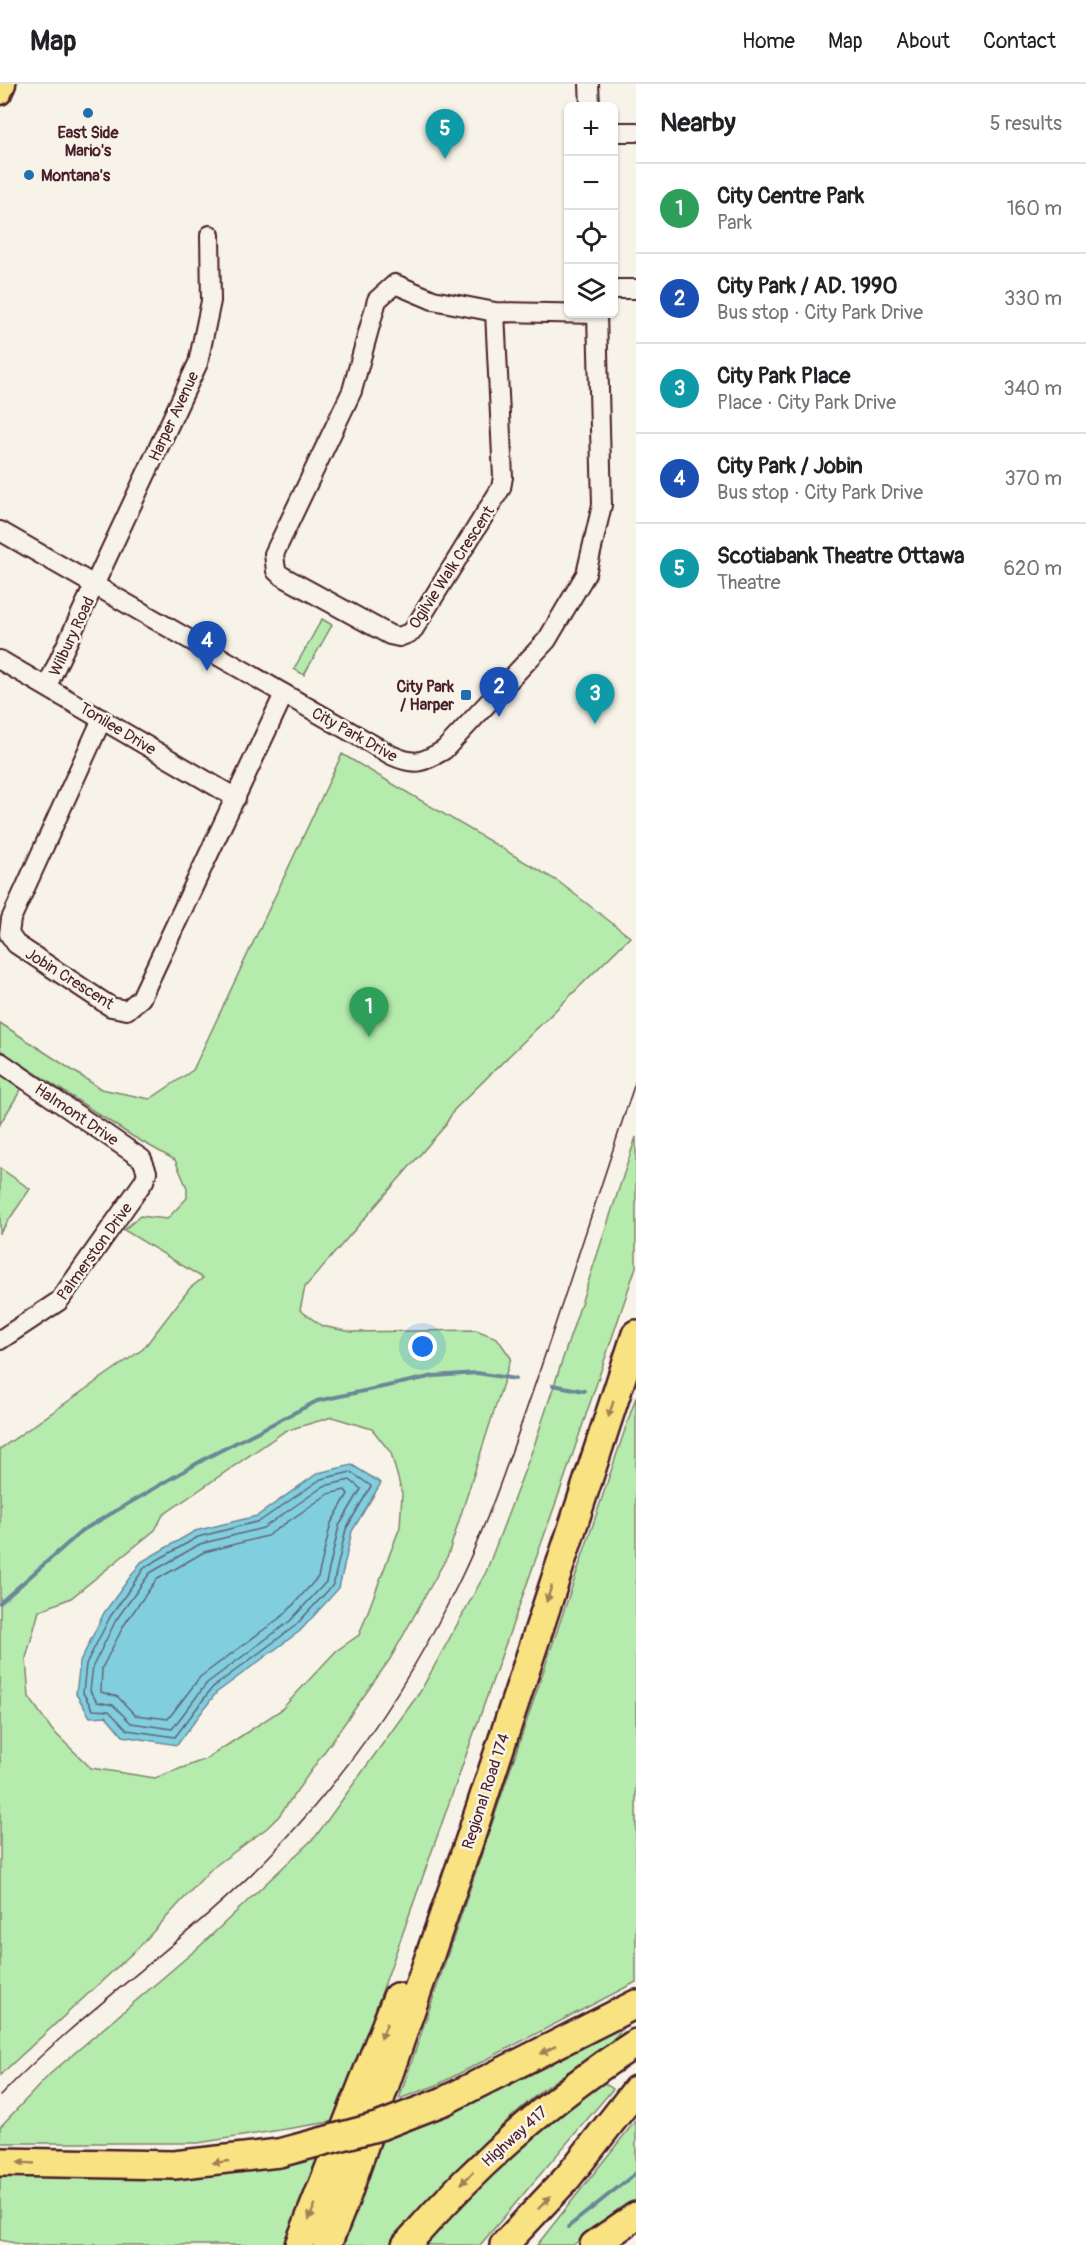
<!DOCTYPE html>
<html lang="en">
<head>
<meta charset="utf-8">
<style>
	:root { --surface:#fff; --page:#f2f2f2; --text:#202124; --muted:#757577; --line:#e0e0e0; --accent:#d93025 }
	body { margin:0; font-family:Pangolin,sans-serif; background:var(--page); color:var(--text) }
	.controls { position:absolute; right:18px; top:18px; display:grid; overflow:hidden; border-radius:9px; box-shadow:0 2px 4px #0004 }
	.controls button { width:54px; height:54px; display:grid; place-items:center; padding:0; border:0; border-bottom:2px solid var(--line); background:var(--surface); color:var(--text); font:30px sans-serif }
	.you { position:absolute; left:423px; top:1263px; width:21px; height:21px; margin:-15px; border:4px solid #fff; border-radius:50%; background:#1a73e8; box-shadow:0 0 0 9px #1a73e833 }
	.badge { display:grid; place-items:center; width:39px; height:39px; border-radius:50%; background:var(--accent); color:#fff; font-size:20px; font-weight:700 }
	.pin { position:absolute; translate:-50% -50px; filter:drop-shadow(0 2px 3px #0008) }
	.pin::after { content:''; position:absolute; top:32px; width:21px; height:18px; background:inherit; clip-path:polygon(0 0,100% 0,50% 100%) }
	.list { margin:0; padding:0; list-style:none }
	h2 { display:flex; justify-content:space-between; align-items:center; height:78px; margin:0; padding:0 24px; font-size:26px }
	h2 small { font-size:20px; font-weight:400; color:var(--muted) }
	.list li { display:grid; grid-template-columns:39px 1fr auto; gap:18px; align-items:center; box-sizing:border-box; height:90px; padding:0 24px; border-top:2px solid var(--line) }
	.list b { display:block; font-size:22px; white-space:nowrap }
	.list p { margin:0; font-size:20px; white-space:nowrap; color:var(--muted) }
	.list em { font-size:20px; font-style:normal; color:var(--muted) }
	.icon { flex:none; width:33px; height:33px; fill:none; stroke:currentColor; stroke-width:2; stroke-linecap:round; stroke-linejoin:round }
	.map { position:relative; flex:none; width:636px; height:2161px; overflow:hidden }
	header { display:flex; align-items:center; gap:36px; box-sizing:border-box; height:84px; padding:0 30px; background:var(--surface); border-bottom:2px solid var(--line) }
	header strong { font-size:28px }
	nav { display:flex; gap:33px; margin-inline-start:auto; font-size:21px }
	main { display:flex }
	aside { flex:1; background:var(--surface) }
	.map>svg:first-child { display:block }
	.green { fill:#b5ebad; stroke:#80856c; stroke-width:1.5; fill-rule:evenodd }
	.water { fill:#81cedf; stroke:#6b8897; stroke-width:1.5 }
	.lines { fill:none; stroke-linecap:round; stroke-linejoin:round }
	.shore { stroke:#606573; stroke-width:1.5 }
	.stream { stroke:#6b8897; stroke-width:4 }
	.minor-casing { stroke:#4a1f2b; stroke-width:22 }
	.major-casing { stroke:#4a1f2b; stroke-width:27 }
	.highway-casing { stroke:#4a1f2b; stroke-width:32 }
	.minor { stroke:#f7f3e8; stroke-width:18 }
	.major { stroke:#f8e281; stroke-width:22 }
	.highway { stroke:#f8e281; stroke-width:27 }
	.tram { stroke:#4a1f2b; stroke-width:1.5 }
	.highway-bridge-casing { stroke:#4a1f2b; stroke-width:32; stroke-linecap:butt }
	.highway-bridge { stroke:#f8e281; stroke-width:27 }
	.oneway { fill:#a18056 }
	.poi-dot { fill:#1f6fb2; stroke:#f7f3e8; stroke-width:2 }
	.labels { text-anchor:middle; stroke-width:5; stroke-linejoin:round; paint-order:stroke }
	.poi-label { font-size:16px; font-weight:bold; fill:#4a1f2b; stroke:#f7f3e8 }
	.street-label { font-size:16px; fill:#4a1f2b; stroke:#f7f3e8 }
</style>
</head>
<body>
<header>
<strong>Map</strong>
<nav><a>Home</a><a>Map</a><a>About</a><a>Contact</a></nav>
</header>
<main>
<div class="map">
<svg width="636" height="2161" viewBox="0 0 636 2161">
	<rect width="100%" height="100%" fill="#f7f3e8"/>
	<filter id="ink" filterUnits="userSpaceOnUse"><feTurbulence type="fractalNoise" baseFrequency=".0167" numOctaves="2"/><feDisplacementMap in="SourceGraphic" scale="12" xChannelSelector="R" yChannelSelector="G"/><feConvolveMatrix kernelMatrix="1 2 1 2 8 2 1 2 1" color-interpolation-filters="sRGB"/></filter>
	<g filter="url(#ink)">
		<!-- green -->
		<g class="green">
			<path d="M 322,535 L 332,541 L 304,591 L 294,585 Z"/>
			<path d="M 342,670 L 559,798 L 630,853 L 454,1026 L 444,1043 L 305,1203 L 300,1226 L 322,1242 L 352,1248 L 476,1246 L 497,1254 L 511,1274 L 448,1471 L 390,1575 L 279,1732 L 267,1744 L 211,1785 L 140,1862 L 0,1991 L 0,1365 L 143,1265 L 190,1204 L 203,1194 L 124,1146 L 140,1132 L 167,1135 L 187,1114 L 187,1104 L 175,1076 L 132,1052 L 0,966 L 0,939 L 101,1005 L 150,1015 L 193,986 ZM 332,1333 L 372,1345 L 391,1369 L 402,1409 L 400,1443 L 359,1551 L 336,1567 L 281,1626 L 206,1675 L 155,1694 L 91,1684 L 52,1646 L 29,1613 L 26,1574 L 39,1527 L 71,1514 L 155,1446 L 163,1431 L 285,1347 Z"/>
			<path d="M 0,990 L 22,1004 L 0,1040 Z"/>
			<path d="M 636,1053 L 636,1183 L 566,1390 L 336,2037 L 198,2059 L 0,2059 L 0,2043 L 50,1990 L 199,1863 L 316,1752 L 420,1608 L 486,1488 L 535,1359 Z"/>
			<path d="M 0,1084 L 30,1105 L 0,1149 Z"/>
			<path d="M 636,1313 L 636,1898 L 437,2001 L 399,2015 Z"/>
			<path d="M 628,1936 C 610,1968 569,1984 541,2007 C 490,2050 432,2109 391,2161 L 339,2161 L 385,2049 Z"/>
			<path d="M 601,1997 L 613,2005 L 480,2161 L 425,2161 C 476,2097 537,2046 601,1997 Z"/>
			<path d="M 636,2036 L 636,2118 L 573,2161 L 537,2161 Z"/>
			<path d="M 324,2068 L 283,2161 L 24,2161 L 0,2156 L 0,2086 Z"/>
		</g>
		<!-- water -->
		<path class="water" d="M 352,1381 L 381,1399 L 352,1447 L 339,1504 L 300,1547 L 216,1609 L 177,1661 L 123,1652 L 106,1632 L 90,1633 L 76,1610 L 80,1578 L 104,1529 L 141,1478 L 195,1447 L 257,1432 L 318,1389 Z"/>
		<g class="lines">
			<!-- shore -->
			<g class="shore">
				<path d="M 351,1388 L 371,1402 L 346,1445 L 333,1501 L 295,1542 L 212,1604 L 175,1653 L 127,1646 L 109,1627 L 93,1626 L 83,1609 L 86,1580 L 110,1533 L 145,1483 L 198,1453 L 260,1437 L 321,1395 Z"/>
				<path d="M 350,1396 L 361,1405 L 339,1442 L 326,1498 L 290,1537 L 207,1599 L 172,1645 L 131,1639 L 113,1621 L 97,1618 L 90,1607 L 93,1582 L 116,1536 L 150,1489 L 200,1460 L 263,1444 L 324,1402 Z"/>
				<path d="M 345,1406 L 348,1410 L 331,1439 L 318,1493 L 285,1530 L 200,1593 L 168,1635 L 135,1631 L 118,1613 L 101,1608 L 102,1584 L 124,1541 L 156,1496 L 204,1468 L 267,1452 L 328,1410 Z"/>
			</g>
			<!-- stream -->
			<g class="stream">
				<path d="M 553,1301 L 584,1307"/>
				<path d="M 0,1519 L 83,1446 L 208,1373 L 317,1317 L 434,1292 L 477,1289 L 515,1295"/>
				<path d="M 568,2143 L 636,2089"/>
			</g>
			<!-- minor casing -->
			<g class="minor-casing">
				<g id="minor">
					<path d="M 589,0 L 590,22"/>
					<path d="M 614,48 L 636,48"/>
					<path d="M 614,205 L 636,205"/>
					<path d="M 495,228 L 503,393 L 501,404 L 412,548 L 399,553 L 390,551 L 282,492 L 276,487 L 274,470 L 352,307 L 377,216 L 395,200 L 433,216 L 495,228 L 597,230"/>
					<path d="M 0,447 L 391,671 C 415,682 422,679 444,666 L 547,556 L 586,490 L 602,421 L 597,230"/>
					<path d="M 0,576 L 236,714"/>
					<path d="M 47,602 L 198,279 L 211,217 L 210,151"/>
					<path d="M 102,635 L 11,835 L 9,850 L 16,860 L 111,923 L 127,926 L 141,914 L 284,610"/>
					<path d="M 0,978 L 142,1075 L 147,1088 L 144,1097 L 59,1217 L 0,1256"/>
				</g>
			</g>
			<!-- major casing -->
			<g class="major-casing">
				<path id="major" d="M 0,9 L 4,0"/>
			</g>
			<!-- highway casing -->
			<g class="highway-casing">
				<g id="highway">
					<path d="M 444,2017 L 636,1920"/>
					<path d="M 0,2078 L 174,2081 L 279,2069"/>
					<path d="M 299,2161 L 397,1913"/>
					<path d="M 327,2161 L 347,2111 L 471,1752 L 636,1250"/>
					<path d="M 406,2161 C 474,2083 549,2015 636,1959"/>
					<path d="M 504,2161 L 568,2093 L 636,2006"/>
					<path d="M 594,2161 L 636,2132"/>
				</g>
			</g>
			<!-- minor -->
			<use href="#minor" class="minor"/>
			<!-- major -->
			<use href="#major" class="major"/>
			<!-- highway -->
			<use href="#highway" class="highway"/>
			<!-- tram -->
			<path class="tram" d="M 0,2012 C 87,1921 194,1853 280,1761 C 352,1684 411,1596 457,1502 C 487,1441 509,1376 531,1312 C 567,1207 601,1101 636,996"/>
			<!-- highway-bridge casing -->
			<g class="highway-bridge-casing">
				<path id="highway-bridge" d="M 279,2069 L 380,2042 L 444,2017"/>
			</g>
			<!-- highway-bridge -->
			<use href="#highway-bridge" class="highway-bridge"/>
		</g>
		<!-- one-way arrows -->
		<defs><path id="oneway-solid" d="M-6-.8H1V-3.2L6.5 0L1 3.2V.8H-6Z" transform="scale(1.5)"/></defs>
		<g class="oneway">
			<use href="#oneway-solid" transform="translate(611 1325) rotate(108)"/>
			<use href="#oneway-solid" transform="translate(549 1510) rotate(108)"/>
			<use href="#oneway-solid" transform="translate(384 1947) rotate(111)"/>
			<use href="#oneway-solid" transform="translate(548 1966) rotate(153)"/>
			<use href="#oneway-solid" transform="translate(221 2078) rotate(174)"/>
			<use href="#oneway-solid" transform="translate(26 2079) rotate(-177)"/>
			<use href="#oneway-solid" transform="translate(467 2094) rotate(135)"/>
			<use href="#oneway-solid" transform="translate(544 2119) rotate(-46)"/>
			<use href="#oneway-solid" transform="translate(312 2128) rotate(112)"/>
		</g>
	</g>
	<!-- markers -->
	<g class="poi-dot">
		<circle cx="88" cy="29" r="6"/>
		<circle cx="29" cy="91" r="6"/>
		<rect x="460" y="605" width="12" height="12" rx="3"/>
	</g>
	<g class="labels">
		<!-- poi labels -->
		<g class="poi-label">
			<text x="88" y="54">East Side<tspan x="88" dy="18">Mario's</tspan></text>
			<text x="41" y="97" text-anchor="start">Montana's</text>
			<text x="454" y="608" text-anchor="end">City Park<tspan x="454" dy="18">/ Harper</tspan></text>
		</g>
		<!-- street labels -->
		<g class="street-label">
			<text transform="translate(173 332) rotate(-65)" y="6">Harper Avenue</text>
			<text transform="translate(451 483) rotate(-57)" y="6">Ogilvie Walk Crescent</text>
			<text transform="translate(71 552) rotate(-65)" y="6">Wilbury Road</text>
			<text transform="translate(118 644) rotate(31)" y="6">Tonilee Drive</text>
			<text transform="translate(355 650) rotate(29)" y="6">City Park Drive</text>
			<text transform="translate(70 894) rotate(32)" y="6">Jobin Crescent</text>
			<text transform="translate(77 1030) rotate(34)" y="6">Halmont Drive</text>
			<text transform="translate(94 1167) rotate(-54)" y="6">Palmerston Drive</text>
			<text transform="translate(485 1707) rotate(-72)" y="6">Regional Road 174</text>
			<text transform="translate(514 2052) rotate(-42)" y="6">Highway 417</text>
		</g>
	</g>
</svg>
<div class="controls">
<button>+</button>
<button>−</button>
<button><svg class="icon" aria-label="locate" viewBox="0 0 24 24"><circle cx="12" cy="12" r="6"/><path d="M12 2v4M12 18v4M2 12h4M18 12h4"/></svg></button>
<button><svg class="icon" aria-label="layers" viewBox="0 0 24 24"><path d="M12 4l9 5-9 5-9-5zM3 14l9 5 9-5"/></svg></button>
</div>
<div class="you"></div>
<div class="pin badge" style="left:369px;top:953px;background:#2e9e5b">1</div>
<div class="pin badge" style="left:499px;top:633px;background:#1a4fb4">2</div>
<div class="pin badge" style="left:595px;top:640px;background:#0f9aa8">3</div>
<div class="pin badge" style="left:207px;top:587px;background:#1a4fb4">4</div>
<div class="pin badge" style="left:445px;top:75px;background:#0f9aa8">5</div>
</div>
<aside>
<h2>Nearby<small>5 results</small></h2>
<ul class="list">
<li><span class="badge" style="background:#2e9e5b">1</span><div><b>City Centre Park</b><p>Park</p></div><em>160 m</em></li>
<li><span class="badge" style="background:#1a4fb4">2</span><div><b>City Park / AD. 1990</b><p>Bus stop · City Park Drive</p></div><em>330 m</em></li>
<li><span class="badge" style="background:#0f9aa8">3</span><div><b>City Park Place</b><p>Place · City Park Drive</p></div><em>340 m</em></li>
<li><span class="badge" style="background:#1a4fb4">4</span><div><b>City Park / Jobin</b><p>Bus stop · City Park Drive</p></div><em>370 m</em></li>
<li><span class="badge" style="background:#0f9aa8">5</span><div><b>Scotiabank Theatre Ottawa</b><p>Theatre</p></div><em>620 m</em></li>
</ul>
</aside>
</main>
</body>
</html>
